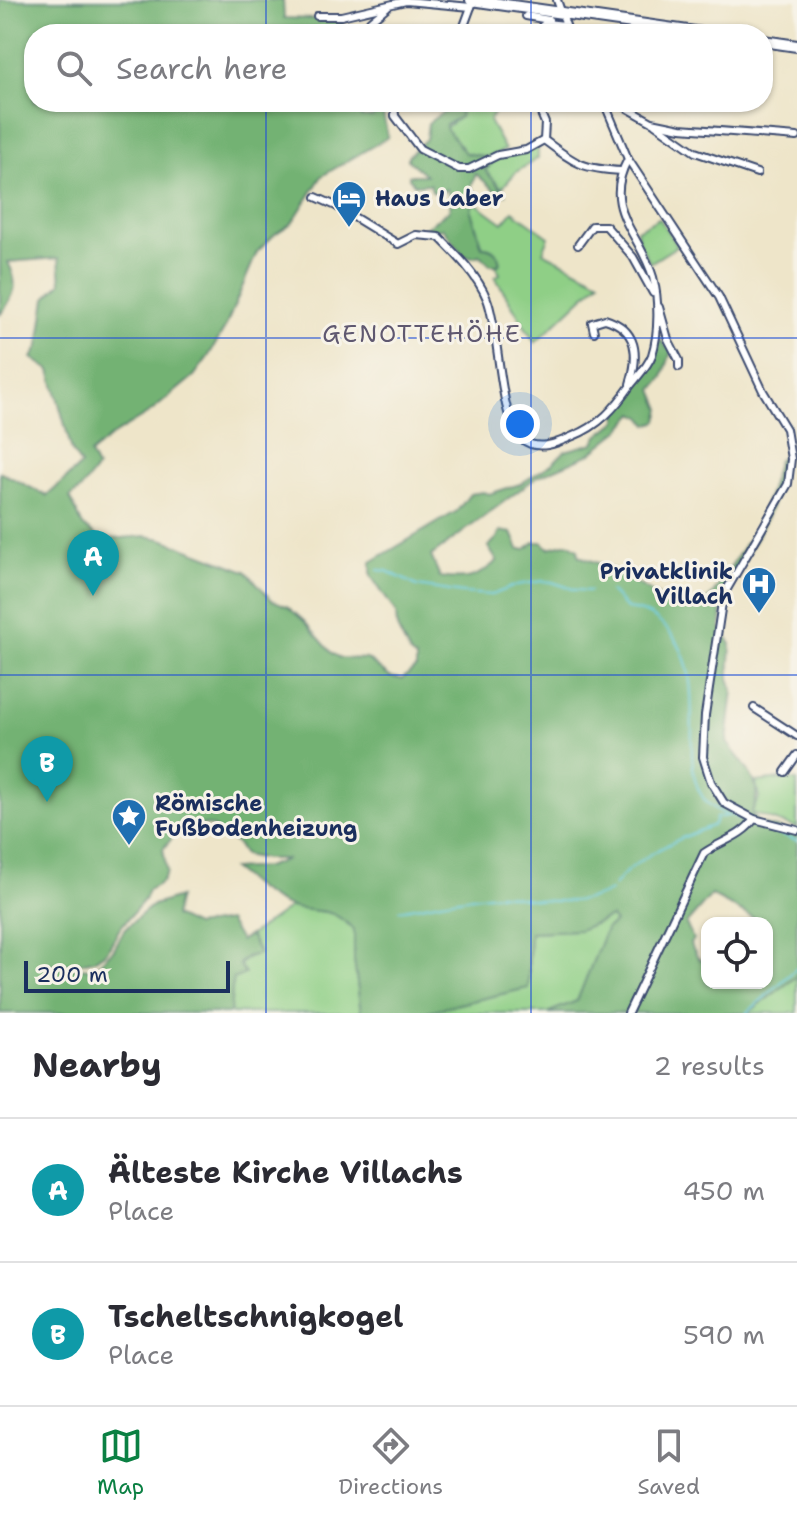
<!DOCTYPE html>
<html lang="en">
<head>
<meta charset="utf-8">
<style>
	:root { --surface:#fff; --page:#f7f7f7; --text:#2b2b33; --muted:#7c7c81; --line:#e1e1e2; --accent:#0b8043 }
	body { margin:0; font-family:"Shantell Sans",sans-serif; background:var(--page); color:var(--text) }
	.controls { position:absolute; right:24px; bottom:24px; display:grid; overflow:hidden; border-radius:16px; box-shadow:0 2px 6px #0004 }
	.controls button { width:72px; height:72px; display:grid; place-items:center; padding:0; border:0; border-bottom:2px solid var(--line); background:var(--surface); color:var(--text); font:40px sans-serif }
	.scale { position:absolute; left:24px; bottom:20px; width:206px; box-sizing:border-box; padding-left:8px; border:4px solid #1b2f5e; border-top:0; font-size:22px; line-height:28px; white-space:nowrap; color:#1b2f5e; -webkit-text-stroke:6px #f7f3e8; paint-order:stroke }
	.you { position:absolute; left:520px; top:424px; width:28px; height:28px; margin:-20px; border:6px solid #fff; border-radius:50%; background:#1a73e8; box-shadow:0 0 0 12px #1a73e833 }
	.badge { display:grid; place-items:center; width:52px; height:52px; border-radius:50%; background:var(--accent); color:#fff; font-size:26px; font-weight:700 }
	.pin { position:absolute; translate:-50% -66px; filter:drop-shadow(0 2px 4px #0008) }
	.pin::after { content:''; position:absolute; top:42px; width:28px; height:24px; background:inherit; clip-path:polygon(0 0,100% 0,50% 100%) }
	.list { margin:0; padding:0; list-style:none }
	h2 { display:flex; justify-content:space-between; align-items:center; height:104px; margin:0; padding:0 32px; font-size:34px }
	h2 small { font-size:26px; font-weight:400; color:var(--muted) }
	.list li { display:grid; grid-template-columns:52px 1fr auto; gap:24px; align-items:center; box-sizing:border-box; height:144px; padding:0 32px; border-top:2px solid var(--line) }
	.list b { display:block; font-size:30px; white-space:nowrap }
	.list p { margin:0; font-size:26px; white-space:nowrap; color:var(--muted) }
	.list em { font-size:26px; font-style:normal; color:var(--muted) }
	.icon { flex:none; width:44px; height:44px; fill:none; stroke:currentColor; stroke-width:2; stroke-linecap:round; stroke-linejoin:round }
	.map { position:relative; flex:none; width:797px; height:1013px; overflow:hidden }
	.search { position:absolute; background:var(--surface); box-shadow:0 2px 6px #0004; left:24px; right:24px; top:24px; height:88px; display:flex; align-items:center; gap:20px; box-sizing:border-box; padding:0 28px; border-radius:32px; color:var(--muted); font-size:30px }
	.sheet { height:392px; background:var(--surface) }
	nav { display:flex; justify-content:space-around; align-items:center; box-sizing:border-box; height:112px; border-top:2px solid var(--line); background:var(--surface); font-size:22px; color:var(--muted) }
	nav a { display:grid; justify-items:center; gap:4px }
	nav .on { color:var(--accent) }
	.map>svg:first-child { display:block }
	.green { fill:#8fcf86; stroke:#557f72; stroke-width:2 }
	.forest { fill:#73b273; stroke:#477068; stroke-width:2; fill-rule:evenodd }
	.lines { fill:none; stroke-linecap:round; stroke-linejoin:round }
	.stream { stroke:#60c8dc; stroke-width:2 }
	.minor-casing { stroke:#3b4a6e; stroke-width:10 }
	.primary-casing { stroke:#3b4a6e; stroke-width:14 }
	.minor { stroke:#fff; stroke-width:6 }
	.primary { stroke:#fff; stroke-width:10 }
	.grid { fill:none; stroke:#1d4ed8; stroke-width:2; stroke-opacity:0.55 }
	.labels { text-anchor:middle; stroke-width:6; stroke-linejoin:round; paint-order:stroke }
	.poi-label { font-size:22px; font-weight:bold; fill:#1b2f5e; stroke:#f7f3e8; text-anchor:start }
	.neighbourhood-label { font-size:24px; letter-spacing:2px; fill:#5f5870; stroke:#f7f3e8 }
</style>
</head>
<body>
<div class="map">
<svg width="797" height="1013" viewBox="0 0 797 1013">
	<rect width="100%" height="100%" fill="#f7f3e8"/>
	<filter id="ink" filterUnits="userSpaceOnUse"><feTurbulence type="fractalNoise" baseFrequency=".0125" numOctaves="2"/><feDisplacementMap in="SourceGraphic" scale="16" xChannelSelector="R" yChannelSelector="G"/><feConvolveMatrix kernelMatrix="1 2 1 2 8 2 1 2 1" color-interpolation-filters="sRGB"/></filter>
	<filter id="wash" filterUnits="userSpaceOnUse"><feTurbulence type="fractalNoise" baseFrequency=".006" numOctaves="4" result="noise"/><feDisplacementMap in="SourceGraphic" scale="32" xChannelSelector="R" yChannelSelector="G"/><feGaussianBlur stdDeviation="1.8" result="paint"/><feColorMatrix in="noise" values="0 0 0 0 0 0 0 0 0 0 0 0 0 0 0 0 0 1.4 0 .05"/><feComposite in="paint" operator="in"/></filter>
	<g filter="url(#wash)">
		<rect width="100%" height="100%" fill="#eee5c9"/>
		<!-- green -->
		<g class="green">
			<path d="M 435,102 L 501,102 L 489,121 L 505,150 L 488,157 L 465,153 L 445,128 L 457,119 L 453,109 L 448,110 Z"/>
			<path d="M 538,146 L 538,158 L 515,173 L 502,188 L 484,170 L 488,168 L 490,160 Z"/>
			<path d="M 473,201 L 503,223 L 513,211 L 549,237 L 543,252 L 600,281 L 535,343 L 495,277 L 500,274 L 496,266 L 500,262 C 496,252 494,247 483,247 L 471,211 Z"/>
			<path d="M 659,218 L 677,246 L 650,263 L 638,240 L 637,230 Z"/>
			<path d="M 781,779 L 797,781 L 797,828 L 751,813 L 759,798 L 756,782 Z"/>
			<path d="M 290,907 L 339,914 L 354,930 L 354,960 L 361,1013 L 230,1013 C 232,987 229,961 259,953 L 250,935 Z"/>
			<path d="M 611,917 L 615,922 L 606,929 L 577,1001 L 547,1013 L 420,1013 L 528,988 L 530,932 L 578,930 Z"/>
			<path d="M 797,976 L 797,1013 L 748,1013 Z"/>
		</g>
		<!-- forest -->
		<g class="forest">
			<path d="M 0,0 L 283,0 L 284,18 L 341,20 L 348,34 L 34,34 L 34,102 L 356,102 L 361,117 L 372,117 L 382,110 L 388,137 L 322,176 L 292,223 L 275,234 L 257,252 L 225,328 L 208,357 L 194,376 L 152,411 L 113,435 L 90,454 L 97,468 L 80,490 L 70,497 L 83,526 L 98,537 L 109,539 L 146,536 L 162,539 L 246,571 L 272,600 L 287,606 L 304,621 L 332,653 L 340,658 L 367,659 L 390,677 L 402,679 L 416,668 L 416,659 L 410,654 L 397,628 L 396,613 L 371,576 L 371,562 L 457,511 L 470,494 L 483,492 L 489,494 L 520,484 L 553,463 L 565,451 L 594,443 L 598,436 L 617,421 L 618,406 L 634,388 L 652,362 L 660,339 L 671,352 L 663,377 L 653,390 L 661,409 L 658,421 L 648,425 L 643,418 L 635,413 L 621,429 L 590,454 L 537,477 L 431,556 L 440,577 C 467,581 476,579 497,561 L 488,547 L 497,538 L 500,531 L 512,533 L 519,549 L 526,549 L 534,542 L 542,542 L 549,548 L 568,543 L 578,549 L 579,556 L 611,568 L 680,609 L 700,606 L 713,594 L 755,529 L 769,494 L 778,459 L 785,456 L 776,495 L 766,519 L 722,601 L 721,629 L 731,644 L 729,678 L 733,690 L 727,742 C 744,767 767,783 751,813 L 758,823 L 797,833 L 797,976 L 748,1013 L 547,1013 L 577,1001 L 606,929 L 615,922 L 611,917 L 579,930 L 530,932 L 528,988 L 420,1013 L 361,1013 L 354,960 L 354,930 C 328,904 322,915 291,907 C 270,901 249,882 232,869 L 266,867 L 287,859 L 265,859 L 244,855 L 237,844 L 211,826 L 184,823 L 163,849 L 167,872 L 162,882 L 148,890 L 144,900 L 120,928 L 107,951 L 94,960 L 77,964 L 46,964 L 60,967 L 93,969 L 114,949 L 124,930 L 143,913 L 153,905 L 179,897 L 174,916 L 195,926 L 228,921 L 240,941 L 250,935 L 259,954 L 246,957 L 239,964 L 245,974 L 233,979 L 230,1013 L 0,1013 L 0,472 L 47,496 L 81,465 L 72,451 L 50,370 L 32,358 L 39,346 L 46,298 L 61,283 L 59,258 L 8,262 C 20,286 15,295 0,315 ZM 711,895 L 755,919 L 753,923 L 767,923 L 767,983 L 707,983 L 707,964 L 698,958 L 690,944 L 693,939 L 686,924 Z"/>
			<path d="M 453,109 L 461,113 L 460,117 L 446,124 L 446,128 L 465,153 L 488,157 L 492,163 L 485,170 L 506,194 L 500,195 L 476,174 L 471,186 L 475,193 L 471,211 L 482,247 C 492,247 501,254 499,265 L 490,265 L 480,255 L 474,257 L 464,256 L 443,228 L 426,231 L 424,229 L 449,210 L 452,199 L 446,189 L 439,194 L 432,191 L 430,184 L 415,185 L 409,178 L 409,175 L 426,175 L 408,160 L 408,156 L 426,139 L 428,123 L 442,113 Z"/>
		</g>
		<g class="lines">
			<!-- stream -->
			<g class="stream">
				<path d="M 378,570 L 387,571 L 417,586 L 463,593 L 492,595 L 517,585 L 543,581 L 552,582 L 576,590 L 590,591"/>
				<path d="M 610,591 L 627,609 C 648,612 658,618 672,635 C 712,683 672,774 710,805 C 715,809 721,812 726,815"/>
				<path d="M 754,825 L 797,841"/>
				<path d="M 614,886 C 632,859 679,838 709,827 C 715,825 715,823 716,818 L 732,815 L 749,823"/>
				<path d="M 399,910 C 433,904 465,896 499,894 C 508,894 515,897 524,898 C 551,902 587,905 610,891"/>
				<path d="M 747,1013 L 797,968"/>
			</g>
		</g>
	</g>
	<g filter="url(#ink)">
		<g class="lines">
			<!-- minor casing -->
			<g class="minor-casing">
				<g id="minor">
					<path d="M 557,0 L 569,34"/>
					<path d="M 317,16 L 341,16 L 406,1 L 471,7 L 474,0"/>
					<path d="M 526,16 L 549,20"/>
					<path d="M 367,34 L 370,21 L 387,7"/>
					<path d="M 464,34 L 464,26 L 471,7"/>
					<path d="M 540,34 L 542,26 L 546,23 L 565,25"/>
					<path d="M 394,102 L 395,116 L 420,149 L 459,169 L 469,169 L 498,155 L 526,150 L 544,140"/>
					<path d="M 536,102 L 545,123 L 544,140"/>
					<path d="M 604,102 L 628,159 L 719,297 L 763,391 L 786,429 L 791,459 L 788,484 L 723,596 L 705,715 L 703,757 L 711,782 L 724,803 L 754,819 L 797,830"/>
					<path d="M 607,102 L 620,104 L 652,122 L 681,128 L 797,137"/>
					<path d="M 655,124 L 695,152 L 757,173"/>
					<path d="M 544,140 C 576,164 582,169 622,171"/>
					<path d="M 316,197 L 336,206 L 398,244 L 416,235 L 439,237 C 456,254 478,276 487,299 C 500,331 498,419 522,439 C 537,452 558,443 573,436 C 599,426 615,408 631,385 C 638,376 648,366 652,355 C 659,333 659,299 653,277 C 640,233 601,209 628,159"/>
					<path d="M 578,245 L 592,226 L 606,226 L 633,257 L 653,293"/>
					<path d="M 659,307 L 668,339 L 679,360 L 679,367"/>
					<path d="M 594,332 L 592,323 L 605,319 C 638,329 639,355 630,384"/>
					<path d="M 754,708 L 797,736"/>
					<path d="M 785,772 L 797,755"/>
					<path d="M 628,1013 L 704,853 C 721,841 743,836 754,819"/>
				</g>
			</g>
			<!-- primary casing -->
			<g class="primary-casing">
				<g id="primary">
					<path d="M 471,0 L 709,34"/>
					<path d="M 763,41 L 797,46"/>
				</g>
			</g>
			<!-- minor -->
			<use href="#minor" class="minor"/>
			<!-- primary -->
			<use href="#primary" class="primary"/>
		</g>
	</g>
	<!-- grid -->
	<path class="grid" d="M 266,0 L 266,34M 531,0 L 531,34M 266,102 L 266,1013M 531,102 L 531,1013M 0,338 L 797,338M 0,675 L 797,675"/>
	<!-- icons -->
	<defs>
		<g id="hotel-pin" transform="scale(1.8)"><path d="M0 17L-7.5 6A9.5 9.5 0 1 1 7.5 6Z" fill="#1f6fb2" stroke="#f7f3e8"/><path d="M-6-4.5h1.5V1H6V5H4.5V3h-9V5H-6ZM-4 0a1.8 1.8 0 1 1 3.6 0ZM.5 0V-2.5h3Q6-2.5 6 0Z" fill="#fff"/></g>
		<g id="hospital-pin" transform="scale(1.8)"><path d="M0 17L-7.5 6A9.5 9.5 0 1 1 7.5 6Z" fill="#1f6fb2" stroke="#f7f3e8"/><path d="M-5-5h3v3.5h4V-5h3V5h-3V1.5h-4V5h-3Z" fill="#fff"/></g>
		<g id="sight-pin" transform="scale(1.8)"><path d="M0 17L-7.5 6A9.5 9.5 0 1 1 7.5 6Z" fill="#1f6fb2" stroke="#f7f3e8"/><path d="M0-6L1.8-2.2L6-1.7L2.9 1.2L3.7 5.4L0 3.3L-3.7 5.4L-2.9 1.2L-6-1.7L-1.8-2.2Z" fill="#fff"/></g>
	</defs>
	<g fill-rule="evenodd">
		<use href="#hotel-pin" x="349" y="198"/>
		<use href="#hospital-pin" x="759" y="584"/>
		<use href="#sight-pin" x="129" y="816"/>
	</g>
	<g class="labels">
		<!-- poi labels -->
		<g class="poi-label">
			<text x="375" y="206">Haus Laber</text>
			<text x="733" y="579" text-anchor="end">Privatklinik<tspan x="733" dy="25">Villach</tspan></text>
			<text x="155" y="811">Römische<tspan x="155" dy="25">Fußbodenheizung</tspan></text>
		</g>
		<!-- neighbourhood labels -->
		<g class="neighbourhood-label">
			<text x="422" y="342">GENOTTEHÖHE</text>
		</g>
	</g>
</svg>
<div class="controls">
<button><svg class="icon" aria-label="locate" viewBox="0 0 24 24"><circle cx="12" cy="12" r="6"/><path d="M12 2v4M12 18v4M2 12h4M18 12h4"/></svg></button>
</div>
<div class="scale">200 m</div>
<div class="you"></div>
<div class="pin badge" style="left:93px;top:596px;background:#0f9aa8">A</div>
<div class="pin badge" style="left:47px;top:802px;background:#0f9aa8">B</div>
<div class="search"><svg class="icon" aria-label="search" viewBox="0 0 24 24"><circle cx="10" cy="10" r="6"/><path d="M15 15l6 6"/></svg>Search here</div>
</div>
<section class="sheet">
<h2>Nearby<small>2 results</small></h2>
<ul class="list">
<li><span class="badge" style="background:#0f9aa8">A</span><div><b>Älteste Kirche Villachs</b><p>Place</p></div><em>450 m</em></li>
<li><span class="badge" style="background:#0f9aa8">B</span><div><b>Tscheltschnigkogel</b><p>Place</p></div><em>590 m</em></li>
</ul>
</section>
<nav>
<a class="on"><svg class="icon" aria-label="map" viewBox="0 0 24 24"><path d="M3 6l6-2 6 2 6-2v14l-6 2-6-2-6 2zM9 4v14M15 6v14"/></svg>Map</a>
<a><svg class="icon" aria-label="directions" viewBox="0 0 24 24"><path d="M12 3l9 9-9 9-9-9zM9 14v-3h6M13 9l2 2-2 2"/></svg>Directions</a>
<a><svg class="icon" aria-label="saved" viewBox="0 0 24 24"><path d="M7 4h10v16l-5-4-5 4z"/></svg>Saved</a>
</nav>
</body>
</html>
